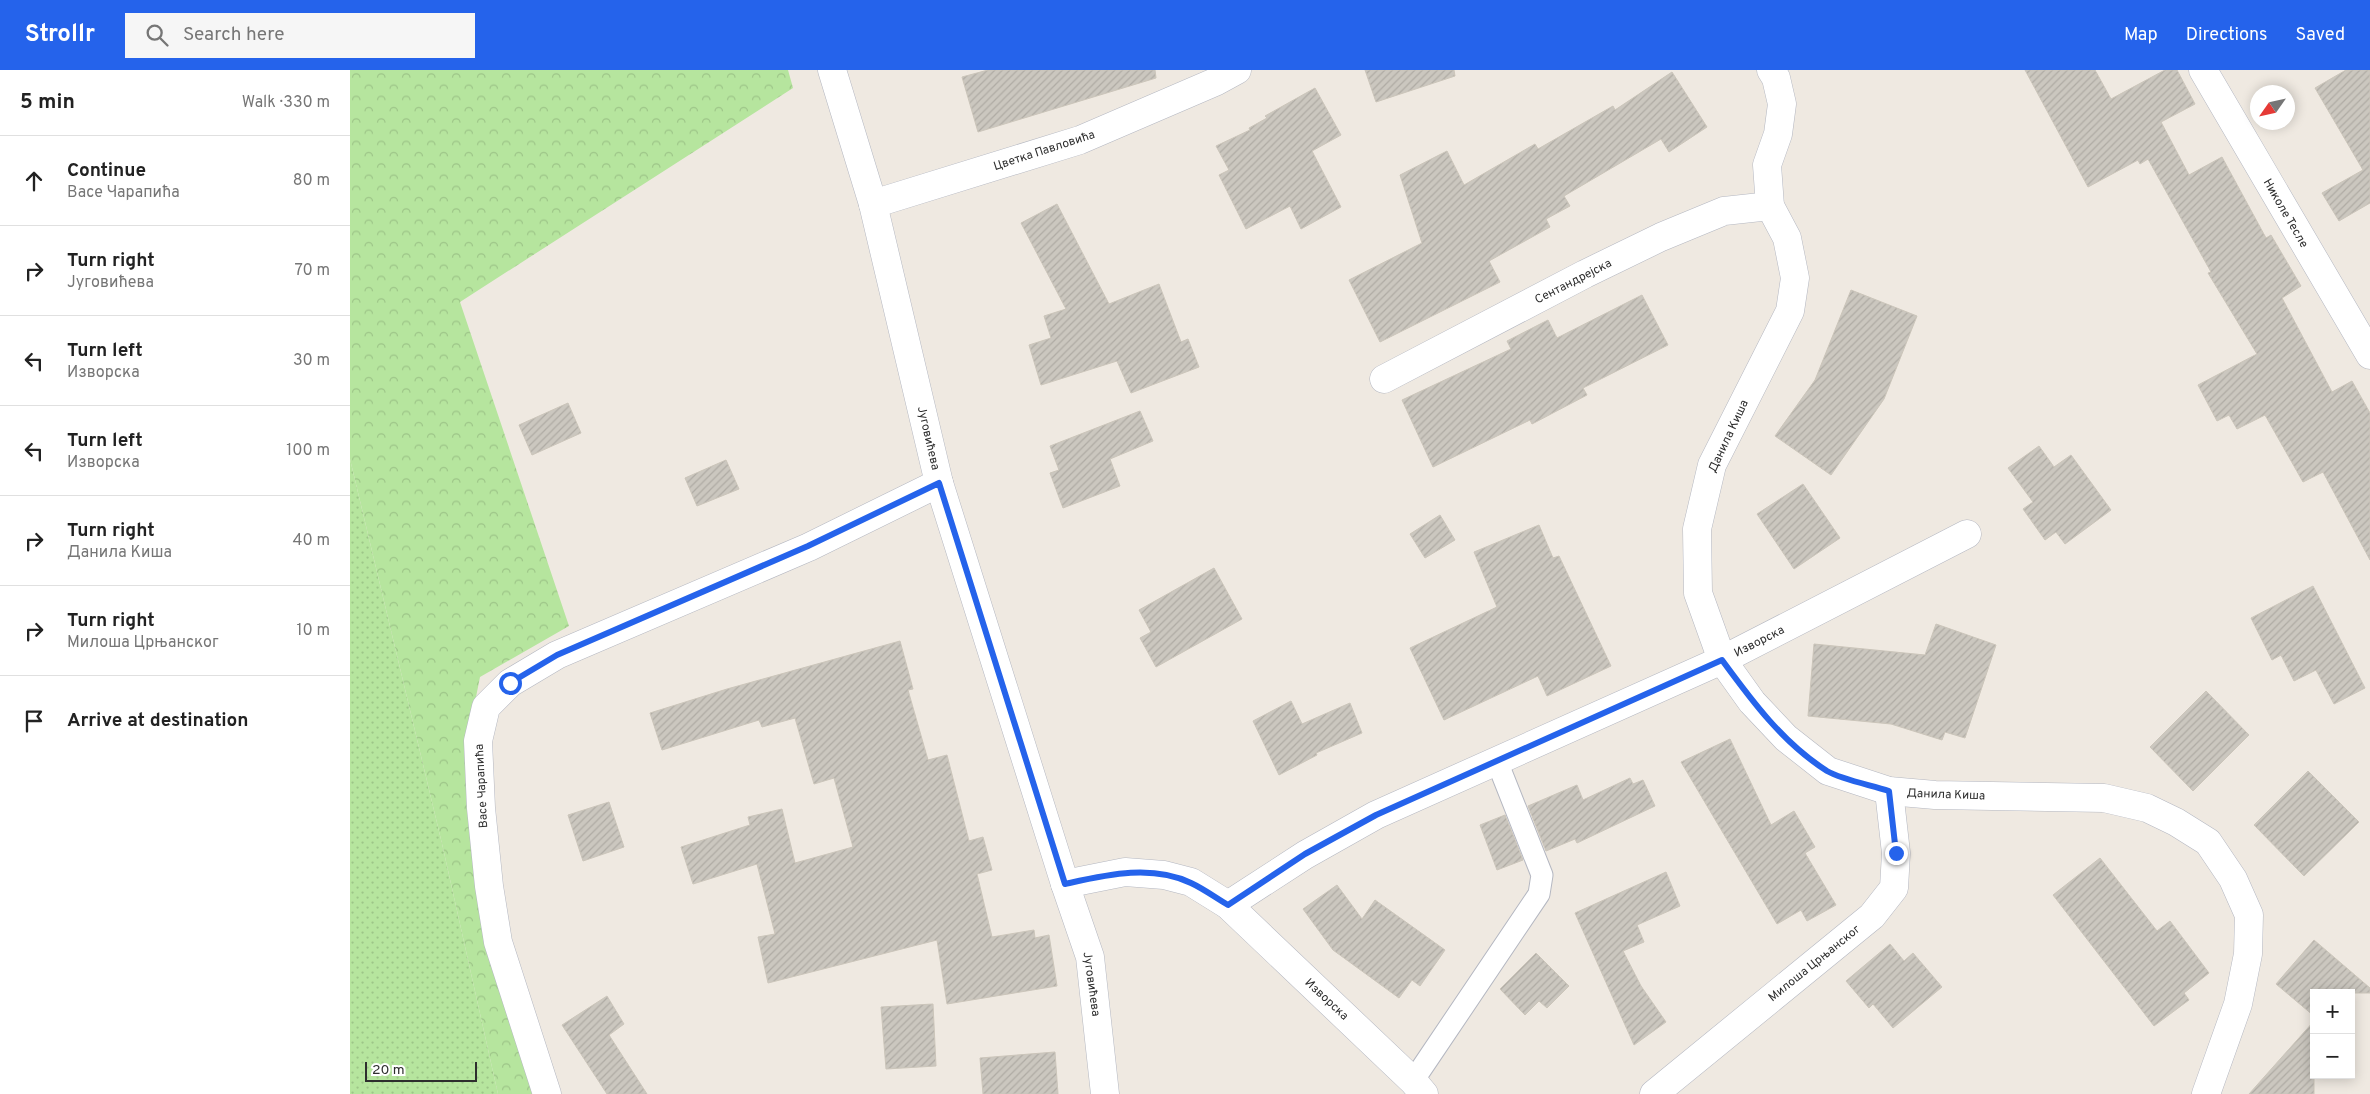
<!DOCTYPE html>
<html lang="en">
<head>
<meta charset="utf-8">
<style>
	:root { --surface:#fff; --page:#f6f6f6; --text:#222; --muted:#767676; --line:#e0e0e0; --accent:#2563eb }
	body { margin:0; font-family:Overpass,sans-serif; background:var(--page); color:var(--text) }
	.controls { position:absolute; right:15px; bottom:15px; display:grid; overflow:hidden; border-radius:0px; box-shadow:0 2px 12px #0003 }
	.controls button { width:45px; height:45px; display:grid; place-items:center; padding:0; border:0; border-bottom:1px solid var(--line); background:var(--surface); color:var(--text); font:25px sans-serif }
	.compass { position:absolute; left:1900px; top:15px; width:45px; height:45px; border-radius:50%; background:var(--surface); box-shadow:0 2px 12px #0003; rotate:236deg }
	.scale { position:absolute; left:15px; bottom:12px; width:112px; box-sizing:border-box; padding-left:5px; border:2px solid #2e2e2e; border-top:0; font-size:14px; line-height:18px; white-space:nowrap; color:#2e2e2e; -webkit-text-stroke:4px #fff; paint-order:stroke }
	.stop { position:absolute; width:15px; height:15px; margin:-11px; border:4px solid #2563eb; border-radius:50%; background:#fff }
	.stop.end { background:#2563eb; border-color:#fff; box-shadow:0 1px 5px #0008 }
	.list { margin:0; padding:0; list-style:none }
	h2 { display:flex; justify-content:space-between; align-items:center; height:65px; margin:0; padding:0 20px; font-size:21px }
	h2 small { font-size:16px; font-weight:400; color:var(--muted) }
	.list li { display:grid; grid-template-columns:32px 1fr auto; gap:15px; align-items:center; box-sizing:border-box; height:90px; padding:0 20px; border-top:1px solid var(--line) }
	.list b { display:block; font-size:19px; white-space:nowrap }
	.list p { margin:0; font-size:16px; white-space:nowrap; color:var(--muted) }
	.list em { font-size:16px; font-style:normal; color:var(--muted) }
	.icon { flex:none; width:28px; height:28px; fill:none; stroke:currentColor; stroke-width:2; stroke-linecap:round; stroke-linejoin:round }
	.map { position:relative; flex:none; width:2020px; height:1024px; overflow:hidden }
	header { display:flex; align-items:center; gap:30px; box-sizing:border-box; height:70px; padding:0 25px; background:var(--accent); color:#fff }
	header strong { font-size:24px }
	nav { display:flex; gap:28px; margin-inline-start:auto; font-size:18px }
	.search { width:350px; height:45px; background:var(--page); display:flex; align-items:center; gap:12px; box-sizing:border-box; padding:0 18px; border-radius:0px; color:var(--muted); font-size:19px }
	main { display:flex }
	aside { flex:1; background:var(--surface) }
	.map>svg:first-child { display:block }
	.grass { fill:url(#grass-dots) }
	.forest { fill:url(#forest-crowns) }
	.building { fill:url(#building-hatch); stroke:#cbc5ba }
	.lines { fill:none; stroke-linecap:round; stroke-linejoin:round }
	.lane-casing { stroke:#b4b7c1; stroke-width:23 }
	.street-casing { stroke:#b4b7c1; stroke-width:29 }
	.lane { stroke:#fff; stroke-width:21 }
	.street { stroke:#fff; stroke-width:28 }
	.route { stroke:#2563eb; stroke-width:6 }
	.labels { text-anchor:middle; stroke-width:4; stroke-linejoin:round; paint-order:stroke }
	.street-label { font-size:12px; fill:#2e2e2e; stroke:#fff }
</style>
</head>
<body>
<header>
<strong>Strollr</strong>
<div class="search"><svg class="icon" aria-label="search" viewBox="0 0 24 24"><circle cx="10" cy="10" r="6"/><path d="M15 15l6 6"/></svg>Search here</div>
<nav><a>Map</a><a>Directions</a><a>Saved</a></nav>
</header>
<main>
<aside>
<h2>5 min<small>Walk · 330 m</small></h2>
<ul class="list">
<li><svg class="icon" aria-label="ahead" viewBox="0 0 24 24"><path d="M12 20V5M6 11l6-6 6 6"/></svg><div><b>Continue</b><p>Васе Чарапића</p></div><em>80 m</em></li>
<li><svg class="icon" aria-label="right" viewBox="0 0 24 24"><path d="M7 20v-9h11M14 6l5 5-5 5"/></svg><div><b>Turn right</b><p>Југовићева</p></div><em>70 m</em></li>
<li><svg class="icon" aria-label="left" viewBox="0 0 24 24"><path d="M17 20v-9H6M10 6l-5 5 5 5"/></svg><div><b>Turn left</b><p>Изворска</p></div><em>30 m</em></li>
<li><svg class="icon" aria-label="left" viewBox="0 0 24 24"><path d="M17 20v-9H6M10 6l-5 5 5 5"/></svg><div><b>Turn left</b><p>Изворска</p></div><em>100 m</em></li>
<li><svg class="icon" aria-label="right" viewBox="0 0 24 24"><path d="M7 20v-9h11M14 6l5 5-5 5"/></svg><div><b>Turn right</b><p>Данила Киша</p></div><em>40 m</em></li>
<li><svg class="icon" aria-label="right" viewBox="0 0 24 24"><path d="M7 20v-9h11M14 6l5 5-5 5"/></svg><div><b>Turn right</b><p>Милоша Црњанског</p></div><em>10 m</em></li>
<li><svg class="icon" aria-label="arrive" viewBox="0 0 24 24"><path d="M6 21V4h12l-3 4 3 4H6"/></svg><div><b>Arrive at destination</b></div></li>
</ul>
</aside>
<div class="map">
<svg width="2020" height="1024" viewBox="0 0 2020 1024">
	<defs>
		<pattern id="grass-dots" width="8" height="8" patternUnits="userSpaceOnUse" patternTransform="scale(1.25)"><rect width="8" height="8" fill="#b6e59e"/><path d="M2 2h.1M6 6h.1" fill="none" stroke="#9dc588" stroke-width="1.8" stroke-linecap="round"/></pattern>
		<pattern id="forest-crowns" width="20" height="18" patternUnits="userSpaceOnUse" patternTransform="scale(1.25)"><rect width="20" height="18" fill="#b6e59e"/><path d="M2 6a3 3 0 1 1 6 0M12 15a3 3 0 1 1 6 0" fill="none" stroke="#9dc588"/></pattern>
		<pattern id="building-hatch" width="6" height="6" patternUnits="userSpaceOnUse" patternTransform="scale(1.25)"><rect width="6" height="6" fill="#cbc7bf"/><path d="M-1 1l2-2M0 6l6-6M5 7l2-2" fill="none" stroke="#afaba4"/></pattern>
	</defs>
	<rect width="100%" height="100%" fill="#efe9e1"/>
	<!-- grass -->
	<path class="grass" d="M 0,389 L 93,778 L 148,1024 L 0,1024 Z"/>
	<!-- forest -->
	<path class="forest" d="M 0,0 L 438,0 L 443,18 L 110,232 L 219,556 L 130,607 L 117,672 L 142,757 L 172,927 L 201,1024 L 148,1024 L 93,778 L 0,389 Z"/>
	<!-- building -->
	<g class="building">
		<path d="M 638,0 L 805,0 L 806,8 L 628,62 L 612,7 Z"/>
		<path d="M 1015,0 L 1104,0 L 1105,6 L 1026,32 Z"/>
		<path d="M 1675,0 L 1745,0 L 1761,29 L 1815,0 L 1827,0 L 1845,34 L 1811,52 L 1839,105 L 1872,87 L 1916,168 L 1921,165 L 1951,216 L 1932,228 L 1982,322 L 2002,311 L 2020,343 L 2020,490 L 1973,402 L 1953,412 L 1915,345 L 1887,359 L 1879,345 L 1867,351 L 1848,315 L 1907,284 L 1858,203 L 1861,202 L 1798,89 L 1790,94 L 1788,90 L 1738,117 Z"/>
		<path d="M 1996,0 L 2020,0 L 2020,133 L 1989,151 L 1972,123 L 2013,100 L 1965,18 Z"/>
		<path d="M 1322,2 L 1357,57 L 1319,82 L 1311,69 L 1214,126 L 1220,136 L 1196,149 L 1200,157 L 1139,191 L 1150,212 L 1030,272 L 999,210 L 1072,173 L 1050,105 L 1097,81 L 1114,115 L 1185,74 L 1188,79 L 1263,36 L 1265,40 Z"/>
		<path d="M 965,18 L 991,65 L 962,81 L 991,137 L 951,159 L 940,136 L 896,159 L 869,105 L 879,100 L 866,76 L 900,60 L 899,58 L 917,48 L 915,46 Z"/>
		<path d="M 707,134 L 759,234 L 809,214 L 831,272 L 838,269 L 849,297 L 781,323 L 767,291 L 691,315 L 679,275 L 701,268 L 694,246 L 716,239 L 671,153 Z"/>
		<path d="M 1501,220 L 1567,246 L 1534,329 L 1481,405 L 1425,366 L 1465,310 Z"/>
		<path d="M 1292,225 L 1318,275 L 1233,318 L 1237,325 L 1182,354 L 1180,350 L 1083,397 L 1052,330 L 1161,279 L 1157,271 L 1198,250 L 1207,268 Z"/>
		<path d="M 218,333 L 231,363 L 182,385 L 169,355 Z"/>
		<path d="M 790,341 L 803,371 L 760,389 L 770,416 L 713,438 L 700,403 L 709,400 L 700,376 Z"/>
		<path d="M 1689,376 L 1704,397 L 1721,385 L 1761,440 L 1715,474 L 1706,462 L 1695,470 L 1673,439 L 1683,432 L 1658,398 Z"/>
		<path d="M 376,390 L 389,419 L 347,436 L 335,408 Z"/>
		<path d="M 1453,414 L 1490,468 L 1444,499 L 1407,444 Z"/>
		<path d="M 1090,445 L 1105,470 L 1075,488 L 1060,464 Z"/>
		<path d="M 1189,455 L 1203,488 L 1209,486 L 1261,596 L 1197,626 L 1188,606 L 1094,650 L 1060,578 L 1147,537 L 1124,482 Z"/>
		<path d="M 864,498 L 892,549 L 806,597 L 790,568 L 801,562 L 789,540 Z"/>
		<path d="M 1963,516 L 2015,618 L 1984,634 L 1966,600 L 1944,611 L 1931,585 L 1922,590 L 1901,548 Z"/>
		<path d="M 1586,554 L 1646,575 L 1615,668 L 1595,662 L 1592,670 L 1541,654 L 1458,646 L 1464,574 L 1575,585 Z"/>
		<path d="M 550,571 L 563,619 L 558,620 L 578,690 L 597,685 L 619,771 L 633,767 L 642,800 L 627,804 L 642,867 L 684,860 L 685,868 L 699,865 L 707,916 L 597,934 L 587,870 L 418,913 L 408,867 L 425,864 L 407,794 L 343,814 L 331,777 L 400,755 L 398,747 L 432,739 L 445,793 L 503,777 L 484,708 L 464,714 L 445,648 L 412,657 L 409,650 L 312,680 L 300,643 L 377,619 Z"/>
		<path d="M 1856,621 L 1899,665 L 1843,721 L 1800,677 Z"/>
		<path d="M 941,631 L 952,654 L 1000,633 L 1012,663 L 966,683 L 967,685 L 929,705 L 903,651 Z"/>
		<path d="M 1380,669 L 1421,755 L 1444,741 L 1465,777 L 1455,783 L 1486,835 L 1457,851 L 1451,840 L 1427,854 L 1331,692 Z"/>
		<path d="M 1958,701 L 2009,752 L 1954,806 L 1904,755 Z"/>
		<path d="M 1280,708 L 1283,714 L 1293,710 L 1305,736 L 1227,773 L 1225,769 L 1196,781 L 1178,736 L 1227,715 L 1233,730 Z"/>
		<path d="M 259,732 L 274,777 L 233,791 L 218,745 Z"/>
		<path d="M 1155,745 L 1173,790 L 1147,800 L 1130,755 Z"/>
		<path d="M 1750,788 L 1807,861 L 1820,851 L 1859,903 L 1834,923 L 1839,930 L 1804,956 L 1703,825 Z"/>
		<path d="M 1316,802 L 1330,836 L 1287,855 L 1294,872 L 1273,881 L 1291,916 L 1316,952 L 1284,975 L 1225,843 Z"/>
		<path d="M 987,815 L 1012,849 L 1025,830 L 1095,880 L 1070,916 L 1062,910 L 1049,928 L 983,880 L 953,839 Z"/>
		<path d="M 1964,870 L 2020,918 L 2020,923 L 1964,923 L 1964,946 L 1926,914 Z"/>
		<path d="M 1540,874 L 1554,891 L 1563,883 L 1592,917 L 1543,958 L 1523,934 L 1519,938 L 1496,911 Z"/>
		<path d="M 1186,883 L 1219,916 L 1197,938 L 1189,931 L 1175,945 L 1150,919 Z"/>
		<path d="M 257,926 L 274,954 L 259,965 L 297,1024 L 257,1024 L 212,955 Z"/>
		<path d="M 583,934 L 586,996 L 536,999 L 531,937 Z"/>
		<path d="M 1964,951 L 1964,1024 L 1899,1024 Z"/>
		<path d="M 705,982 L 708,1024 L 633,1024 L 630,988 Z"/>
	</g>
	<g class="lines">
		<!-- lane casing -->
		<g class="lane-casing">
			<path id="lane" d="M 1063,1011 L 1189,824 L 1192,805 L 1146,689"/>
		</g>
		<!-- street casing -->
		<g class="street-casing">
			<g id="street">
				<path d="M 482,0 L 523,134 L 589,413 L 715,814 L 740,887 L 755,1024"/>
				<path d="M 1421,0 L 1426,8 L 1432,34 L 1428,64 L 1417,95 L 1420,136 L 1437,168 L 1445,208 L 1440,241 L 1362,395 L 1347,459 L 1348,523 L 1372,590 L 1402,632 L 1436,668 L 1478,701 L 1539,721 L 1585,725 L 1754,728 L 1797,738 L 1826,752 L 1858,772 L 1883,809 L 1899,845 L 1898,884 L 1888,934 L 1856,1024"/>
				<path d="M 1853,0 L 2020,285"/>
				<path d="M 523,134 L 730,70 L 865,12 L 887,0"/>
				<path d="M 1034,309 L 1235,204 L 1311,167 L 1374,141 L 1420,136"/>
				<path d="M 715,814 L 775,802 L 814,805 L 841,812 L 878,835 L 1063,1011 L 1074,1024"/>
				<path d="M 878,835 L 955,785 L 1026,745 L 1372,590 L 1617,464"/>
				<path d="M 197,1024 L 148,872 L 139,816 L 131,738 L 128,671 L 136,637 L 160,613 L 207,585 L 459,477 L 589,413"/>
				<path d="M 1304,1024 L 1522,846 L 1544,818 L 1546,783 L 1539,721"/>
			</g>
		</g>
		<!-- lane -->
		<use href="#lane" class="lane"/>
		<!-- street -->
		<use href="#street" class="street"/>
	</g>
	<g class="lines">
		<!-- route -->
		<path class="route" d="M 160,613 L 207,585 L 458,476 L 589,413 L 715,814 C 756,805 801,794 841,813 C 854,819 866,828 878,835 L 955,784 L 1026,745 L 1372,590 C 1402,631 1433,673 1477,701 C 1493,710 1521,715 1539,721 L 1546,783"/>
	</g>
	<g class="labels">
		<!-- street labels -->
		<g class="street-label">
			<text transform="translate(694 80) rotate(-18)" y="4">Цветка Павловића</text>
			<text transform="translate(1936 143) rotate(60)" y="4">Николе Тесле</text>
			<text transform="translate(1223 211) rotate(-27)" y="4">Сентандрејска</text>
			<text transform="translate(1378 366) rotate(-65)" y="4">Данила Киша</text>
			<text transform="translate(579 368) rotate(77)" y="4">Југовићева</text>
			<text transform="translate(1409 571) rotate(-27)" y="4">Изворска</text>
			<text transform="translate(131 716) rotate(-93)" y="4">Васе Чарапића</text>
			<text transform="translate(1596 724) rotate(2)" y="4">Данила Киша</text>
			<text transform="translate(1464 893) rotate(-39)" y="4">Милоша Црњанског</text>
			<text transform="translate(742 914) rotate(82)" y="4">Југовићева</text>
			<text transform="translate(977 929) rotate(43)" y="4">Изворска</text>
		</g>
	</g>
</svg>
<div class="controls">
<button>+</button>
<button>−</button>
</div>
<svg class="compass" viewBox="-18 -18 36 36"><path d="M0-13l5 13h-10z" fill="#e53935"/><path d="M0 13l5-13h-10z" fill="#767676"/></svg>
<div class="scale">20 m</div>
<div class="stop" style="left:160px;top:613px"></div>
<div class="stop end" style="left:1546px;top:783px"></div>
</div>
</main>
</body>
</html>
